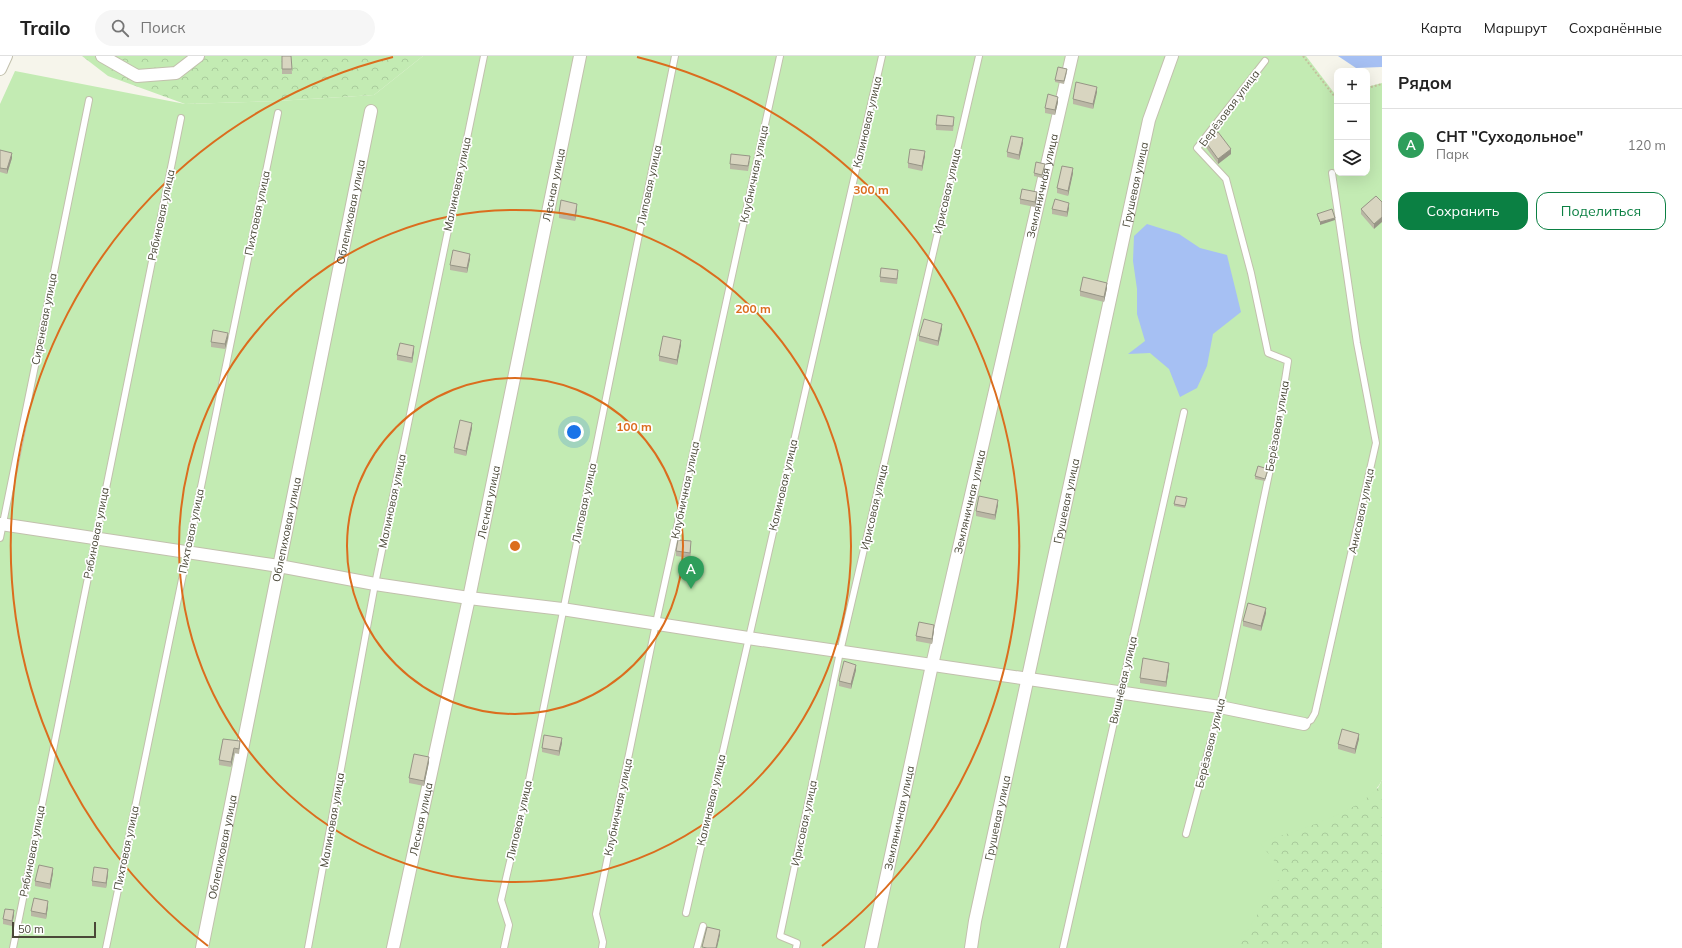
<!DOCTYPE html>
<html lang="ru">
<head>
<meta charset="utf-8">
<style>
	:root { --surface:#fff; --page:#f6f6f6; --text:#222; --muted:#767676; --line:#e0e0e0; --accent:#0b8043 }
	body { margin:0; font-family:Mulish,sans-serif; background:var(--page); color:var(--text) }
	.controls { position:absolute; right:12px; top:12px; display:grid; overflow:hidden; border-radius:8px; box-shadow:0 4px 16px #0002 }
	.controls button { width:36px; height:36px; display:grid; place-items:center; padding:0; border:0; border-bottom:1px solid var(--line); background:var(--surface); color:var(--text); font:20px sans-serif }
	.scale { position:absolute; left:12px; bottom:10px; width:84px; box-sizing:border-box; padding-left:4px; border:2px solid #4a4838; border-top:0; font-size:11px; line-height:14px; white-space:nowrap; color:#4a4838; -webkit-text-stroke:3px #fff; paint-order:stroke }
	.you { position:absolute; left:574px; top:376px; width:14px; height:14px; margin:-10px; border:3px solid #fff; border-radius:50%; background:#1a73e8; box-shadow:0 0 0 6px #1a73e833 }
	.badge { display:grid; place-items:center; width:26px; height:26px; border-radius:50%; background:var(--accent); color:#fff; font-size:13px; font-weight:700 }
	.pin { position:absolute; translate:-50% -33px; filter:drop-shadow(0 1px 2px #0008) }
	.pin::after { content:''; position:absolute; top:21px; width:14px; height:12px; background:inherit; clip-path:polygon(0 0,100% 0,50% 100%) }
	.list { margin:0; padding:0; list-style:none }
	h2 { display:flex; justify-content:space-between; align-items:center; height:52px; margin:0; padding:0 16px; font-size:17px }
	h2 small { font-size:13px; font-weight:400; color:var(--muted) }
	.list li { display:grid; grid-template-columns:26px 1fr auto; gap:12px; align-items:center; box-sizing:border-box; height:72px; padding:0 16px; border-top:1px solid var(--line) }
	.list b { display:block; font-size:15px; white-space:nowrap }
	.list p { margin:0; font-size:13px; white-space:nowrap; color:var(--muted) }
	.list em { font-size:13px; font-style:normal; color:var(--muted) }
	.actions { display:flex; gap:8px; padding:12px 16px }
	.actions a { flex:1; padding:9px 0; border:1px solid var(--accent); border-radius:12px; text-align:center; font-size:14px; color:var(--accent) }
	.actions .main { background:var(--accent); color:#fff }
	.icon { flex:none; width:22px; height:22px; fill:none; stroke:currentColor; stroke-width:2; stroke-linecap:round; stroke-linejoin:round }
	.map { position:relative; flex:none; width:1382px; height:892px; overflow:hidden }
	header { display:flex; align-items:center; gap:24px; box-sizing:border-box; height:56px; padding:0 20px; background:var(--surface); border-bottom:1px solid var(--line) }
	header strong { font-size:19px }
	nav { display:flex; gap:22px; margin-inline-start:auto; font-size:14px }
	.search { width:280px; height:36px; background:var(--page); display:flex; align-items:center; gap:10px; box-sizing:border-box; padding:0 14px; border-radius:22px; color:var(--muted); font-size:15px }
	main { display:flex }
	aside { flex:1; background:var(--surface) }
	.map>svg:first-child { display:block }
	.forest { fill:url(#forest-crowns) }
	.garden { fill:#c3ebb3 }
	.water { fill:#a6c0f3 }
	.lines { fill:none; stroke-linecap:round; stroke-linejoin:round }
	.lane-casing { stroke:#c2c0ad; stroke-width:8 }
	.street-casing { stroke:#c2c0ad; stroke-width:14 }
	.path { stroke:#c4c09d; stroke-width:2; stroke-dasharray:2 2; stroke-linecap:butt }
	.lane { stroke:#fff; stroke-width:6 }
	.street { stroke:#fff; stroke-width:12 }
	.wall { fill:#bab7a5 }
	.shaded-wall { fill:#979586 }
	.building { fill:#d8d5c0; stroke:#979586 }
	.ring { fill:none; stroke:#db6d1e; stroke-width:2 }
	.labels { text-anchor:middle; stroke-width:3.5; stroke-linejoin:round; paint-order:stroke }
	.street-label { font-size:11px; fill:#4a4838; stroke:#fff }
	.centre { fill:#db6d1e; stroke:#fff; stroke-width:2 }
	.ring-label { font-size:12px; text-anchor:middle; font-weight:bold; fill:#db6d1e; stroke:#fff; stroke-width:3.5; stroke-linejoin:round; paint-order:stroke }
</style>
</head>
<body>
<header>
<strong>Trailo</strong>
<div class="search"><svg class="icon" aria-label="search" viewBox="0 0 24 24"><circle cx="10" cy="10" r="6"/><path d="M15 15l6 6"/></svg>Поиск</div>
<nav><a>Карта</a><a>Маршрут</a><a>Сохранённые</a></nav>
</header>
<main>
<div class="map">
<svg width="1382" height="892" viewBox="0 0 1382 892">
	<defs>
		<pattern id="forest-crowns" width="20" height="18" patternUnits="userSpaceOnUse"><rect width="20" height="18" fill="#c3ebb3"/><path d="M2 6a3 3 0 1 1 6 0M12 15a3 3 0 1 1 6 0" fill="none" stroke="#a9cb9b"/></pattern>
	</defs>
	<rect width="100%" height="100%" fill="#f6f5eb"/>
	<!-- forest -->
	<g class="forest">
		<path d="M 82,0 L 423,0 L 374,39 L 277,45 L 185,48 L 108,20 Z"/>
		<path d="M 1382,724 L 1382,892 L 1067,892 L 1092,846 L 1378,732 Z"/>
	</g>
	<!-- garden -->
	<path class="garden" d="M 423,0 L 1306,0 L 1335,38 L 1337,38 L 1337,117 L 1367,117 L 1367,31 L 1382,27 L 1382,724 C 1368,756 1292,775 1260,787 L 1283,816 L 1241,885 L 1229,892 L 0,892 L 0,48 L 15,15 L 185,48 L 277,45 L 374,39 Z"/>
	<!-- water -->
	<g class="water">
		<path d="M 1338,0 L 1382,0 L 1382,11 L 1356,12 Z"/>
		<path d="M 1147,168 L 1179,178 L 1200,192 L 1227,199 L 1241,256 L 1213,278 L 1207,310 L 1197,332 L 1180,341 L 1169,313 L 1150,297 L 1128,298 L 1145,285 L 1137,258 L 1137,233 L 1133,205 L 1134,180 Z"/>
	</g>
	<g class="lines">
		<!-- lane casing -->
		<g class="lane-casing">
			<g id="lane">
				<path d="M 0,482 L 89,44"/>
				<path d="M 1304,668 L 1311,664 L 1315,657 L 1376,387 L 1357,287 L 1332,117"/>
				<path d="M 1186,778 L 1220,651 L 1274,394 L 1288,305 L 1268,297 L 1251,217 L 1226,123 L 1197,92 L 1265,5"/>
				<path d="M 686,857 L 882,0"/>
				<path d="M 13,892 L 181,62"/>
				<path d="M 106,892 L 278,57"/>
				<path d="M 308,892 L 375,528 L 484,0"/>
				<path d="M 504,892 L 509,869 L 501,844 L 529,724 L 675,0"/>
				<path d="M 602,892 L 603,886 L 596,858 L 656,567 L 780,0"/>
				<path d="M 697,892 L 703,870"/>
				<path d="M 796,892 L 797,887 L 780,880 L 840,596 L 979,0"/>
				<path d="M 1063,892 L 1184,356"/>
			</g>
		</g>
		<!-- street casing -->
		<g class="street-casing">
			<g id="street">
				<path d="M 102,0 L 137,20 L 176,17 L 198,0"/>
				<path d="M 0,13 L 6,0"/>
				<path d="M 0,468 L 279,510 L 375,528 L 469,542 L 562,553 L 748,582 L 1220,651 L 1304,668"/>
				<path id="s1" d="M 202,892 L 371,55"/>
				<path id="s2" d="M 393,892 L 469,542 L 580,0"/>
				<path id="s3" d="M 871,892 L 932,609 L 1072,0"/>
				<path id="s4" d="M 971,892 L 975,865 L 1149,64 L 1172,0"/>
			</g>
		</g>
		<!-- path -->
		<g class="path">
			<path d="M 1303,0 L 1335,41 L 1337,40"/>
			<path d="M 1367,32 L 1382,28"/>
		</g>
		<!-- lane -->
		<use href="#lane" class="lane"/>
		<!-- street -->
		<use href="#street" class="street"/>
	</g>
	<!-- wall -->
	<g class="wall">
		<path d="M 282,0 L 291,0 L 292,18 L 282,18 Z"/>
		<path d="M 1067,16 L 1064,28 L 1055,26 L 1055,24 Z"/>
		<path d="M 1097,36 L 1093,53 L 1073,48 L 1073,43 Z"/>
		<path d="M 1058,46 L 1055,59 L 1045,57 L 1045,52 Z"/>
		<path d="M 954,66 L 953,75 L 936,74 L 936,69 Z"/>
		<path d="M 1205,85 L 1231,98 L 1218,108 L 1205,90 Z"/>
		<path d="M 1023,87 L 1019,104 L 1007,101 L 1007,96 Z"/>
		<path d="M 0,94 L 12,102 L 7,118 L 0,116 Z"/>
		<path d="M 925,100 L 922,115 L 908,112 L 908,107 Z"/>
		<path d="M 750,105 L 748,115 L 730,113 L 730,108 Z"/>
		<path d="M 1045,110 L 1042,122 L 1034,120 L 1034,117 Z"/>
		<path d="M 1073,117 L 1068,140 L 1057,137 L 1057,132 Z"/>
		<path d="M 1376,140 L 1374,173 L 1361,158 L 1361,153 Z"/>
		<path d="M 1037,141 L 1035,151 L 1020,148 L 1020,143 Z"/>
		<path d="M 1069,152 L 1067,161 L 1052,158 L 1052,153 Z"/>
		<path d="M 577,153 L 575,165 L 559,162 L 559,157 Z"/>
		<path d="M 470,203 L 467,217 L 450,214 L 450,209 Z"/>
		<path d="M 898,219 L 897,228 L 880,226 L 880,221 Z"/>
		<path d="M 1107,232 L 1104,246 L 1080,240 L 1080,235 Z"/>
		<path d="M 942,273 L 938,290 L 919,285 L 919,280 Z"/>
		<path d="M 228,282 L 225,293 L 211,291 L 211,286 Z"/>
		<path d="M 681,289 L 677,309 L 659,305 L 659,300 Z"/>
		<path d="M 414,295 L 412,307 L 397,304 L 397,299 Z"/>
		<path d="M 472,372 L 466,400 L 454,397 L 454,392 Z"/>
		<path d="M 1268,415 L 1265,425 L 1255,423 L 1255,420 Z"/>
		<path d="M 1187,445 L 1185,452 L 1174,450 L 1174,448 Z"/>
		<path d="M 998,449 L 995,464 L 976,460 L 976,455 Z"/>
		<path d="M 691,490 L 690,502 L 676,500 L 676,495 Z"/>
		<path d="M 1266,557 L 1261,575 L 1243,570 L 1243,565 Z"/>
		<path d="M 934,574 L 932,588 L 916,585 L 916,580 Z"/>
		<path d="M 1169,612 L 1166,631 L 1140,627 L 1140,622 Z"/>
		<path d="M 856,614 L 851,633 L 839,630 L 839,625 Z"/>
		<path d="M 223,683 L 240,690 L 239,698 L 234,697 L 231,711 L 219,709 L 219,704 Z"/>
		<path d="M 1359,683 L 1355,698 L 1338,693 L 1338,688 Z"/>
		<path d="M 562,687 L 559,700 L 542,696 L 542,692 Z"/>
		<path d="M 429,706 L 424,730 L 409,727 L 409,722 Z"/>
		<path d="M 53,817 L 50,833 L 35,830 L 35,825 Z"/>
		<path d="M 108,818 L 106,832 L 92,830 L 92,825 Z"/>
		<path d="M 48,850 L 46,863 L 31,860 L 31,855 Z"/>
		<path d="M 14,859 L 12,870 L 3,868 L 3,863 Z"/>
	</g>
	<!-- shaded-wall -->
	<g class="shaded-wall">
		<path d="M 1097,31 L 1097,36 L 1093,53 L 1093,48 Z"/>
		<path d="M 1058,41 L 1058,46 L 1055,59 L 1055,54 Z"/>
		<path d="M 1023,82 L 1023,87 L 1019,104 L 1019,99 Z"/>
		<path d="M 1231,93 L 1231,98 L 1218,108 L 1218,103 Z"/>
		<path d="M 925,95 L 925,100 L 922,115 L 922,110 Z"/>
		<path d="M 12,97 L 12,102 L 7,118 L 7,113 Z"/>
		<path d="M 1073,112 L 1073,117 L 1068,140 L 1068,135 Z"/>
		<path d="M 1037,136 L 1037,141 L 1035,151 L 1035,146 Z"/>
		<path d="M 1069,147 L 1069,152 L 1067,161 L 1067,156 Z"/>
		<path d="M 577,148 L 577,153 L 575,165 L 575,160 Z"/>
		<path d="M 1382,161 L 1382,166 L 1374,173 L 1374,168 Z"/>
		<path d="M 1335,162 L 1335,164 L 1320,169 L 1320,166 Z"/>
		<path d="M 470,198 L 470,203 L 467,217 L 467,212 Z"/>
		<path d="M 1107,227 L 1107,232 L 1104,246 L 1104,241 Z"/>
		<path d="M 942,268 L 942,273 L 938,290 L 938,285 Z"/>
		<path d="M 228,277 L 228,282 L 225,293 L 225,288 Z"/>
		<path d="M 681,284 L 681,289 L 677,309 L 677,304 Z"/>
		<path d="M 414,290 L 414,295 L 412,307 L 412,302 Z"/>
		<path d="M 472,367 L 472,372 L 466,400 L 466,395 Z"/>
		<path d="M 998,444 L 998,449 L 995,464 L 995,459 Z"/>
		<path d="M 691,485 L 691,490 L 690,502 L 690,497 Z"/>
		<path d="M 1266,552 L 1266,557 L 1261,575 L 1261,570 Z"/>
		<path d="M 934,569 L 934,574 L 932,588 L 932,583 Z"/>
		<path d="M 1169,607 L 1169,612 L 1166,631 L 1166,626 Z"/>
		<path d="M 856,609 L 856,614 L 851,633 L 851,628 Z"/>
		<path d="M 1359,678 L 1359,683 L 1355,698 L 1355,693 Z"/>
		<path d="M 562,682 L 562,687 L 559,700 L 559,695 Z"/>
		<path d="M 234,692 L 234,697 L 231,711 L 231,706 Z"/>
		<path d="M 429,701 L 429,706 L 424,730 L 424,725 Z"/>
		<path d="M 53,812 L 53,817 L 50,833 L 50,828 Z"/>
		<path d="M 108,813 L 108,818 L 106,832 L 106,827 Z"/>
		<path d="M 48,845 L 48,850 L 46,863 L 46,858 Z"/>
		<path d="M 14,854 L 14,859 L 12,870 L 12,865 Z"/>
		<path d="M 720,874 L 720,879 L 717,892 L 716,892 Z"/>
	</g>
	<!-- building -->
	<g class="building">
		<path d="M 282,0 L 291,0 L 292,13 L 282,13 Z"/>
		<path d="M 1058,11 L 1067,13 L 1064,25 L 1055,24 Z"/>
		<path d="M 1076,26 L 1097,31 L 1093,48 L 1073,43 Z"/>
		<path d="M 1048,38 L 1058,41 L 1055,54 L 1045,52 Z"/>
		<path d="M 937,59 L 954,61 L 953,70 L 936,69 Z"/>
		<path d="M 1218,76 L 1231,93 L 1218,103 L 1205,85 Z"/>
		<path d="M 1011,80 L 1023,82 L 1019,99 L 1007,96 Z"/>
		<path d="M 910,93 L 925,95 L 922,110 L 908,107 Z"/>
		<path d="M 0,94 L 12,97 L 7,113 L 0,112 Z"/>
		<path d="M 731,98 L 750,100 L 748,110 L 730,108 Z"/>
		<path d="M 1036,106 L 1045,108 L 1042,119 L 1034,117 Z"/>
		<path d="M 1062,110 L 1073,112 L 1068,135 L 1057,132 Z"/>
		<path d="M 1022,133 L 1037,136 L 1035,146 L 1020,143 Z"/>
		<path d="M 1376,140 L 1382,146 L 1382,161 L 1374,168 L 1361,153 Z"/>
		<path d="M 1055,143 L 1069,147 L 1067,156 L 1052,153 Z"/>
		<path d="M 561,144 L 577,148 L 575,160 L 559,157 Z"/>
		<path d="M 1332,153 L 1335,162 L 1320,166 L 1317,158 Z"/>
		<path d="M 453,194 L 470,198 L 467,212 L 450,209 Z"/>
		<path d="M 881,212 L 898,214 L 897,223 L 880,221 Z"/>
		<path d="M 1083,221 L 1107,227 L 1104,241 L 1080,235 Z"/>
		<path d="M 924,263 L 942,268 L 938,285 L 919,280 Z"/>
		<path d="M 213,274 L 228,277 L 225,288 L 211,286 Z"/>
		<path d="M 663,280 L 681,284 L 677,304 L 659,300 Z"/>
		<path d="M 400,287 L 414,290 L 412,302 L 397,299 Z"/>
		<path d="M 460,364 L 472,367 L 466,395 L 454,392 Z"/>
		<path d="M 1258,410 L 1268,413 L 1265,423 L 1255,420 Z"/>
		<path d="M 979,440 L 998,444 L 995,459 L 976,455 Z"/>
		<path d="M 1176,440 L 1187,442 L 1185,450 L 1174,448 Z"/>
		<path d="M 678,484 L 691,485 L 690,497 L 676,495 Z"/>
		<path d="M 1248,547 L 1266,552 L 1261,570 L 1243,565 Z"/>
		<path d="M 919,566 L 934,569 L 932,583 L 916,580 Z"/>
		<path d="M 1143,602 L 1169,607 L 1166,626 L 1140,622 Z"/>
		<path d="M 844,605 L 856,609 L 851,628 L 839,625 Z"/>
		<path d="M 1342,673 L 1359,678 L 1355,693 L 1338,688 Z"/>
		<path d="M 544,679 L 562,682 L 559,695 L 542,692 Z"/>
		<path d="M 223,683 L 240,685 L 239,693 L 234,692 L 231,706 L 219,704 Z"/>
		<path d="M 414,698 L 429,701 L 424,725 L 409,722 Z"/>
		<path d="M 39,809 L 53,812 L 50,828 L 35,825 Z"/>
		<path d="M 94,811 L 108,813 L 106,827 L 92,825 Z"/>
		<path d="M 34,842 L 48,845 L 46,858 L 31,855 Z"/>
		<path d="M 5,853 L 14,854 L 12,865 L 3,863 Z"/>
		<path d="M 707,871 L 720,874 L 716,892 L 707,892 L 702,891 Z"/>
	</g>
	<!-- distance rings -->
	<g class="ring">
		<circle cx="515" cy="490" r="168"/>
		<circle cx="515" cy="490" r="336"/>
		<path d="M208 890A504 504 0 0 1 393 1M637 1A504 504 0 0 1 822 890"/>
	</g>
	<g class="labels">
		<!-- street labels -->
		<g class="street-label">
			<text transform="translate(1229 52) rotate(-53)" y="4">Берёзовая улица</text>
			<text transform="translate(867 66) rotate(-77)" y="4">Калиновая улица</text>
			<text transform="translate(754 118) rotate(-78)" y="4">Клубничная улица</text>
			<text transform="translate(457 128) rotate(-78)" y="4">Малиновая улица</text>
			<text dy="4" stroke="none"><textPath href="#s4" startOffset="781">Грушевая улица</textPath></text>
			<text dy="4" stroke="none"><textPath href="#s2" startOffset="780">Лесная улица</textPath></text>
			<text transform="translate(649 129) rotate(-78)" y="4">Липовая улица</text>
			<text dy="4" stroke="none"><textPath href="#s3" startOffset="781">Земляничная улица</textPath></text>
			<text transform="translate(947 135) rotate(-77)" y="4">Ирисовая улица</text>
			<text dy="4" stroke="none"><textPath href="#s1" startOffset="751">Облепиховая улица</textPath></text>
			<text transform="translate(257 157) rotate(-78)" y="4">Пихтовая улица</text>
			<text transform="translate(161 159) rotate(-78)" y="4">Рябиновая улица</text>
			<text transform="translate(44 263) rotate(-79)" y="4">Сиреневая улица</text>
			<text transform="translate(1277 370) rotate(-80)" y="4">Берёзовая улица</text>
			<text transform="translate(783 429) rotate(-77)" y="4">Калиновая улица</text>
			<text transform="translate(685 434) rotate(-78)" y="4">Клубничная улица</text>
			<text transform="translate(392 445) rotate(-78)" y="4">Малиновая улица</text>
			<text dy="4" stroke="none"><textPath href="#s4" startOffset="457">Грушевая улица</textPath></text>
			<text dy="4" stroke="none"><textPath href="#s2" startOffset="456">Лесная улица</textPath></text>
			<text dy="4" stroke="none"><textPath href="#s3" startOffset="457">Земляничная улица</textPath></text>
			<text transform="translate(584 447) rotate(-78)" y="4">Липовая улица</text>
			<text transform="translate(874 451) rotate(-77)" y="4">Ирисовая улица</text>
			<text transform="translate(1361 455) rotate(-78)" y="4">Анисовая улица</text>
			<text dy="4" stroke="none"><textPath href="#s1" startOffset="427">Облепиховая улица</textPath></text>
			<text transform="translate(191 475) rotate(-78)" y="4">Пихтовая улица</text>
			<text transform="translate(96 477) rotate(-79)" y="4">Рябиновая улица</text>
			<text transform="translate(1123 624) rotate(-77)" y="4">Вишнёвая улица</text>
			<text transform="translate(1210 687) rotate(-76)" y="4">Берёзовая улица</text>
			<text transform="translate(711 744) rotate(-77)" y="4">Калиновая улица</text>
			<text transform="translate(618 751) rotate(-78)" y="4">Клубничная улица</text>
			<text dy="4" stroke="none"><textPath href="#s4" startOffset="133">Грушевая улица</textPath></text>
			<text dy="4" stroke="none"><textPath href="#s3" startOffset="133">Земляничная улица</textPath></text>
			<text dy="4" stroke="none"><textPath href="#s2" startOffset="132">Лесная улица</textPath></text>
			<text transform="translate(332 764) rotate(-80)" y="4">Малиновая улица</text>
			<text transform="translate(519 764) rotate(-77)" y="4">Липовая улица</text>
			<text transform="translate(804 767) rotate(-78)" y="4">Ирисовая улица</text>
			<text dy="4" stroke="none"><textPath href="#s1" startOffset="103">Облепиховая улица</textPath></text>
			<text transform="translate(126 792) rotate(-78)" y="4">Пихтовая улица</text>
			<text transform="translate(32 795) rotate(-79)" y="4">Рябиновая улица</text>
		</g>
	</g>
	<circle cx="515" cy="490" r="6" class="centre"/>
	<g class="ring-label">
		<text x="871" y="138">300 m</text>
		<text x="753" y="257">200 m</text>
		<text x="634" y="375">100 m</text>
	</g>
</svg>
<div class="controls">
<button>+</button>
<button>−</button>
<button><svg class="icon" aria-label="layers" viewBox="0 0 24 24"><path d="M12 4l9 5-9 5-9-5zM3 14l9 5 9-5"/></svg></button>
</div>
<div class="scale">50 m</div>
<div class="you"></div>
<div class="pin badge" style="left:691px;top:533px;background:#2e9e5b">A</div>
</div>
<aside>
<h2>Рядом<small></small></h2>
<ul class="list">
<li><span class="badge" style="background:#2e9e5b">A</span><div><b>СНТ &quot;Суходольное&quot;</b><p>Парк</p></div><em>120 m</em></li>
</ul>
<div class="actions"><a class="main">Сохранить</a><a>Поделиться</a></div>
</aside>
</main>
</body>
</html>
